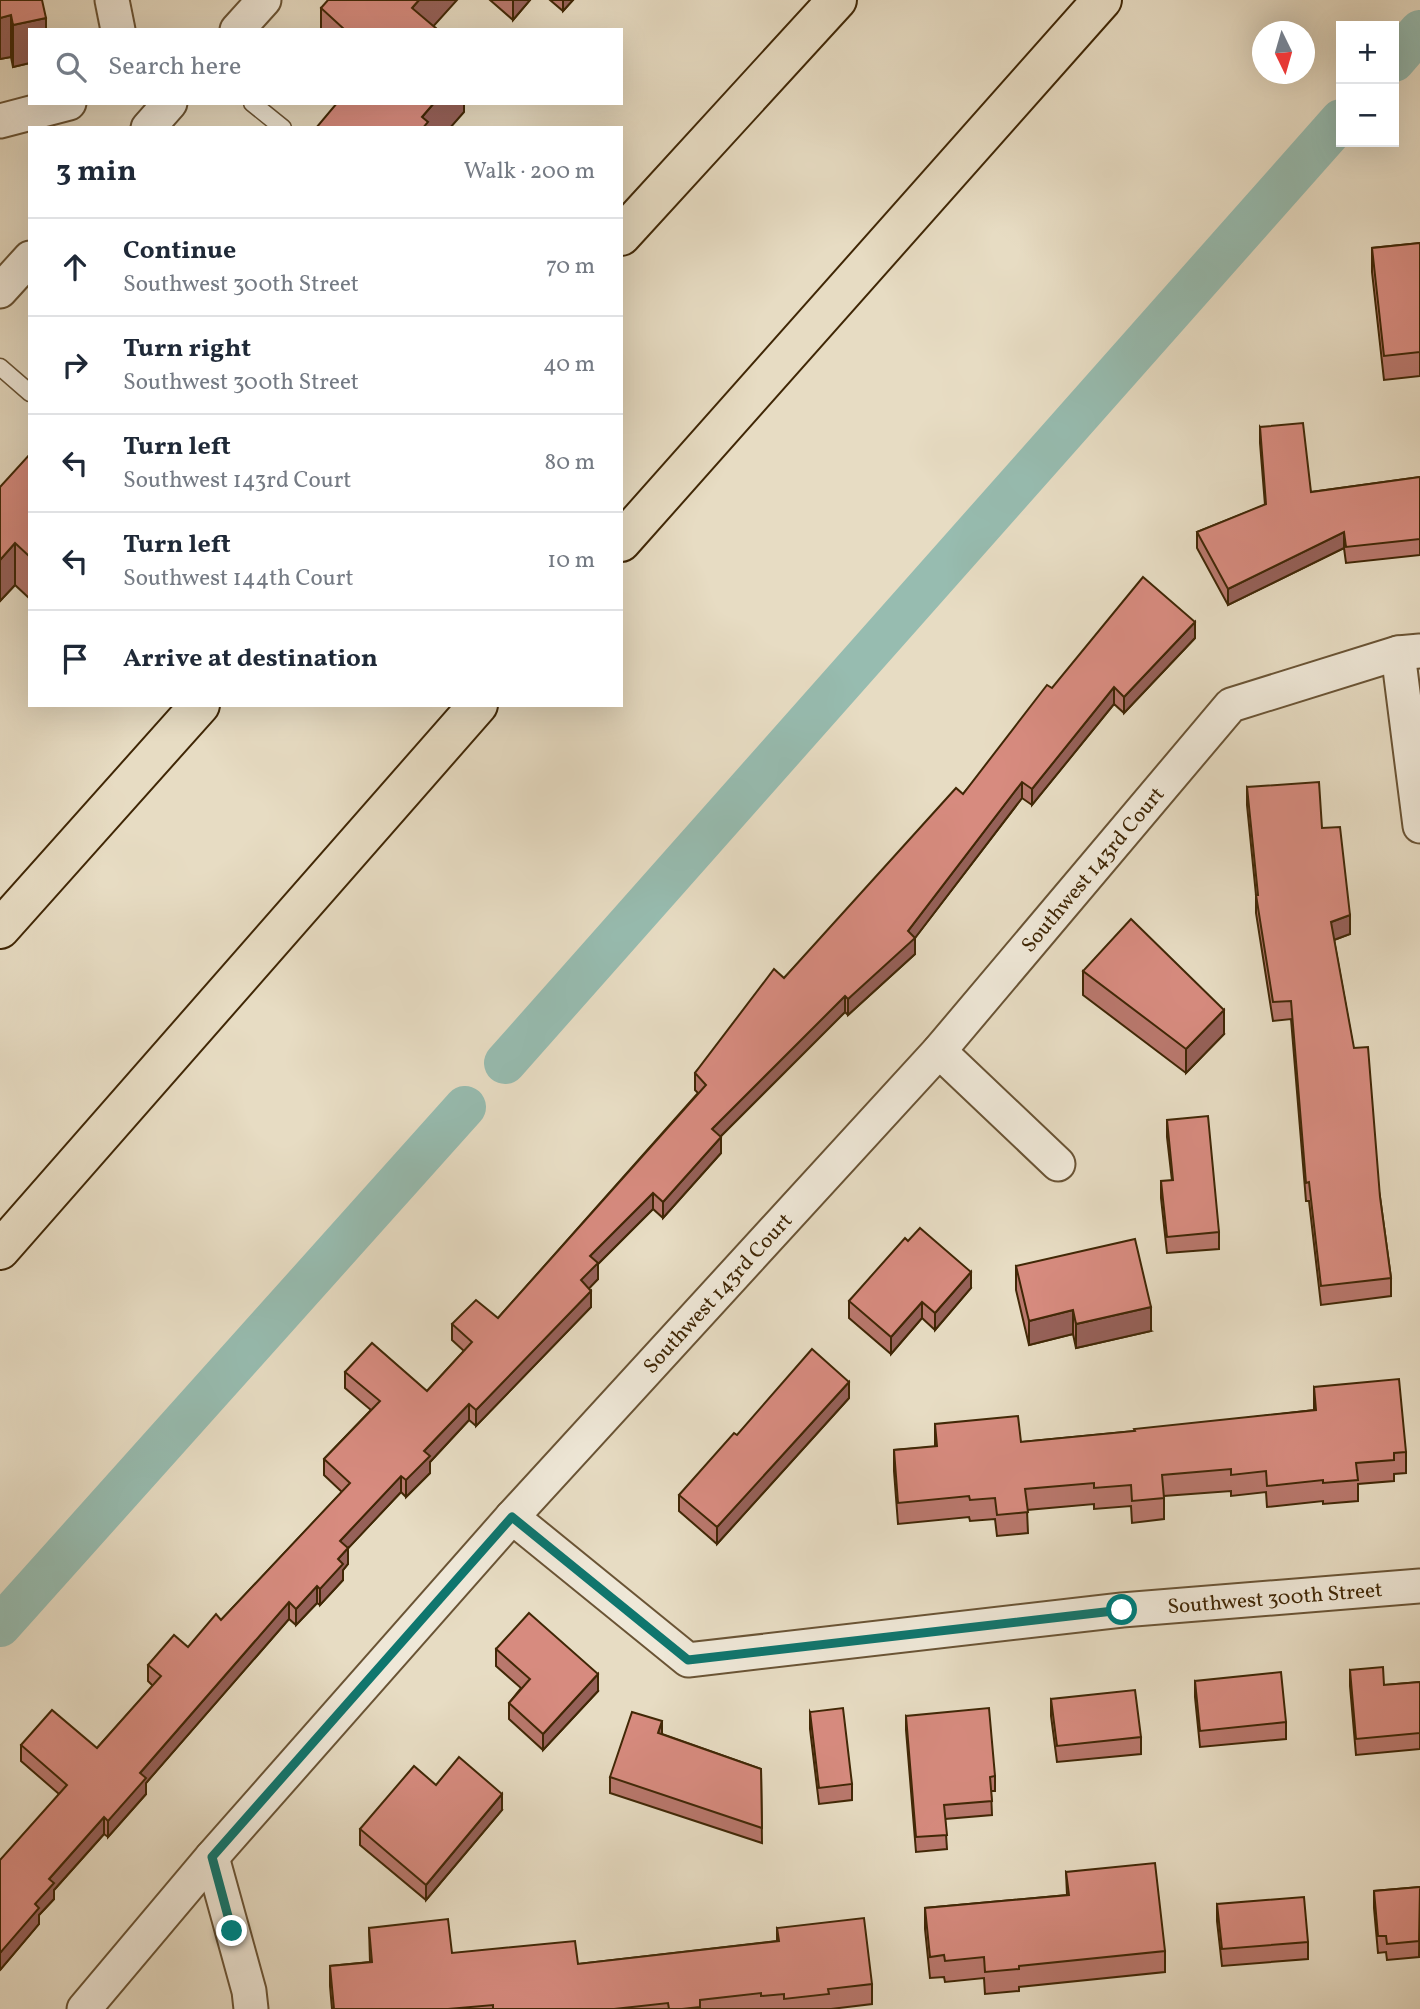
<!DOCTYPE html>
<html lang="en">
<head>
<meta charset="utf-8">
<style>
	:root { --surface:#fff; --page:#f6f6f7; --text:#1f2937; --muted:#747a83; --line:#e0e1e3 }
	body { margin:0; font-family:Vollkorn,serif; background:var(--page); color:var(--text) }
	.controls { position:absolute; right:21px; top:21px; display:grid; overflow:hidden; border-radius:0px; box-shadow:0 7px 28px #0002 }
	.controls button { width:63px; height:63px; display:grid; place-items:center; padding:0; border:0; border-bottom:2px solid var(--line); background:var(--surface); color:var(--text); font:35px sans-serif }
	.compass { position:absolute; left:1252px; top:21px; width:63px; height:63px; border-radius:50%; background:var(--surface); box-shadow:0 7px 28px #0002; rotate:175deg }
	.stop { position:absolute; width:21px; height:21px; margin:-16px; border:5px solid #0f766e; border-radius:50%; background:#fff }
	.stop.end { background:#0f766e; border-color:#fff; box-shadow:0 2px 7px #0008 }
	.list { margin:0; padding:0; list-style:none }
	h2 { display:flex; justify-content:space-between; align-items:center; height:91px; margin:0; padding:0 28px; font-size:30px }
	h2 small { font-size:23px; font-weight:400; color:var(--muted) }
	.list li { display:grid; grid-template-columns:46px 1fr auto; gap:21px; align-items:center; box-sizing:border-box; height:98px; padding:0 28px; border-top:2px solid var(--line) }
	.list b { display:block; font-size:26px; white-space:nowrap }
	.list p { margin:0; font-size:23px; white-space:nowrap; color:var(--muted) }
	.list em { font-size:23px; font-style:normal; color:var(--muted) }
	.icon { flex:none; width:38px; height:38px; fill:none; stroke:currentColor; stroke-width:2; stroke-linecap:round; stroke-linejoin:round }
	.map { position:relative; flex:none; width:1420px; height:2009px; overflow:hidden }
	.search { position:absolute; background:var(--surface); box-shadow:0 7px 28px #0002; left:28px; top:28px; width:595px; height:77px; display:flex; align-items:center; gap:18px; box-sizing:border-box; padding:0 24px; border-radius:0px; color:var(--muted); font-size:26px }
	.panel { position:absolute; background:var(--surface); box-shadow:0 7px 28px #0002; left:28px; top:126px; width:595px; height:581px; border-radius:0px }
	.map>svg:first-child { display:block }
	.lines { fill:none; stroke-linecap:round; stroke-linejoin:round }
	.canal { stroke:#97bcb0; stroke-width:42 }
	.lane-casing { stroke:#6a5435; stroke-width:19 }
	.street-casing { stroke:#6a5435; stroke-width:37 }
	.highway-casing { stroke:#402706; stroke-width:42 }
	.lane { stroke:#efe8d8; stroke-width:16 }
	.street { stroke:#efe8d8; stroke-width:33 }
	.highway { stroke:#e7dcc3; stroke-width:38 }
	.wall { fill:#b9786d; stroke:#402706; stroke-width:2 }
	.shaded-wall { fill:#966159; stroke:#402706; stroke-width:2 }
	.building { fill:#d78b7f; stroke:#402706; stroke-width:2 }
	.route { stroke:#0f766e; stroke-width:9 }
	.labels { text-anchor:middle; stroke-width:5; stroke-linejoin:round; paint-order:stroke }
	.street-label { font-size:21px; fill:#402706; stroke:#efe8d8 }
</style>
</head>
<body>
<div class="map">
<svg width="1420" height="2009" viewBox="0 0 1420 2009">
	<rect width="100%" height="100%" fill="#e7dcc3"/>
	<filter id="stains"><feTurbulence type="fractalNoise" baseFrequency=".00286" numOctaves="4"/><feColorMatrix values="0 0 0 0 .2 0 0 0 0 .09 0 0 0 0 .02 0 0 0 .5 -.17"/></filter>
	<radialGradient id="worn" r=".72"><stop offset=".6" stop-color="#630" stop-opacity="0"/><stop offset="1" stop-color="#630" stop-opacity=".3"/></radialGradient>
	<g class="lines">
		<!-- canal -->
		<g class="canal">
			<path d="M 1394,61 L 1420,31"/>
			<path d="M 505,1063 L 1341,120"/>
			<path d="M 0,1626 L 465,1107"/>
		</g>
		<!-- lane casing -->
		<g class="lane-casing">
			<g id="lane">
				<path d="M 252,103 L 283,128"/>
				<path d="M 0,367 L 30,393"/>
			</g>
		</g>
		<!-- street casing -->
		<g class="street-casing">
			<g id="street">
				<path d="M 112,0 L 118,30"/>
				<path d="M 237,30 L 264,0"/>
				<path d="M 0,121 L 69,103"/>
				<path d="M 148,128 L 170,103"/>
				<path d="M 0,291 L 30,258"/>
				<path d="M 1398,653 L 1420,826"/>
				<path d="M 939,1051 L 1058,1164"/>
				<path id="s1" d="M 512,1517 L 688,1660 L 1122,1610 L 1420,1586"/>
				<path d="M 212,1857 L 249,1991 L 251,2009"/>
				<path id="s2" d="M 84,2009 L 212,1857 L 512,1517 L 939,1051 L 1231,705 L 1398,653 L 1420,651"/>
			</g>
		</g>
		<!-- highway casing -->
		<g class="highway-casing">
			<g id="highway">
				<path d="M 621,236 L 837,0"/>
				<path d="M 621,542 L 1102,0"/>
				<path d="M 0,929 L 200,705"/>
				<path d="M 0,1250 L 478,705"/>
			</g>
		</g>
		<!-- lane -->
		<use href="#lane" class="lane"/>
		<!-- street -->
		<use href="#street" class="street"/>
		<!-- highway -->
		<use href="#highway" class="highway"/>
	</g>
	<!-- wall -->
	<g class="wall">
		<path d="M 0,0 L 46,30 L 30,30 L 30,63 L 13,67 L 11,57 L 0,59 Z"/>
		<path d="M 490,0 L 530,0 L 513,20 Z"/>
		<path d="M 550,0 L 573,0 L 563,11 Z"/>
		<path d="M 321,8 L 433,26 L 438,30 L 321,30 Z"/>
		<path d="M 1420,243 L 1420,376 L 1384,380 L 1372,272 L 1372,248 Z"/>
		<path d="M 1260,427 L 1311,492 L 1420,477 L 1420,555 L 1346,563 L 1344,548 L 1228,605 L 1197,548 L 1197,532 L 1265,505 L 1260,443 Z"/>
		<path d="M 30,454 L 30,599 L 15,585 L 0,601 Z"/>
		<path d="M 1195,638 L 1124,713 L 1114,704 L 1032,805 L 1022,798 L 915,938 L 915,954 L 848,1015 L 845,1012 L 721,1136 L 721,1153 L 663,1218 L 653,1209 L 598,1264 L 598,1279 L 589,1288 L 591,1307 L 476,1426 L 469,1420 L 430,1462 L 430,1473 L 406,1497 L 401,1492 L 348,1548 L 348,1564 L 343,1570 L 343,1580 L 320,1605 L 317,1603 L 296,1625 L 289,1619 L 146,1783 L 146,1794 L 108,1837 L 104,1834 L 54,1890 L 54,1899 L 39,1915 L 39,1924 L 0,1970 L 59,1794 L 21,1761 L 21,1745 L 97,1748 L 153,1686 L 148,1681 L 148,1665 L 188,1647 L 221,1620 L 342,1492 L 324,1475 L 324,1459 L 371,1410 L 345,1388 L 345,1372 L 427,1391 L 464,1351 L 452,1340 L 452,1324 L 498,1318 L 698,1093 L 695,1090 L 695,1073 L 784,978 L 963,794 L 1052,688 Z"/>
		<path d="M 1247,787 L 1322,828 L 1350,934 L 1334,940 L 1380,1197 L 1391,1278 L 1391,1296 L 1321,1305 L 1309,1201 L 1306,1201 L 1291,1019 L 1273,1021 L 1256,913 L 1256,895 L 1247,805 Z"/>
		<path d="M 1083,971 L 1224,1034 L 1186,1073 L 1083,995 Z"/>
		<path d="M 1167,1120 L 1219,1232 L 1219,1249 L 1167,1253 L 1161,1198 L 1161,1181 L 1172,1181 L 1167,1137 Z"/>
		<path d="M 908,1241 L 971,1288 L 935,1330 L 922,1318 L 891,1354 L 849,1318 L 849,1301 Z"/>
		<path d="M 1016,1266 L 1151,1331 L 1076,1348 L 1073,1334 L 1029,1345 L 1016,1290 Z"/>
		<path d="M 1314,1387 L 1406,1452 L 1406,1473 L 1394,1474 L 1394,1481 L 1358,1484 L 1358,1501 L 1323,1504 L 1323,1501 L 1267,1507 L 1266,1492 L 1231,1496 L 1231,1491 L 1164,1496 L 1164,1519 L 1132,1523 L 1131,1506 L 1094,1509 L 1094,1504 L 1027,1510 L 1028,1533 L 997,1536 L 995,1519 L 970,1521 L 969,1517 L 898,1524 L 894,1471 L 894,1450 L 935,1447 L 935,1424 L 1021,1442 L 1134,1431 L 1314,1410 Z"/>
		<path d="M 849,1398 L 717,1544 L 679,1511 L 679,1495 Z"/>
		<path d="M 496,1649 L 598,1691 L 543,1750 L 509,1719 L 509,1703 L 521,1688 L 496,1666 Z"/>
		<path d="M 1350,1670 L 1384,1685 L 1420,1682 L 1420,1749 L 1356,1755 L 1350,1686 Z"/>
		<path d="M 1195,1681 L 1286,1722 L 1286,1739 L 1200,1747 L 1195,1697 Z"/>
		<path d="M 1051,1699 L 1141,1737 L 1141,1754 L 1057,1762 L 1051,1716 Z"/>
		<path d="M 810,1712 L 852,1784 L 852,1800 L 819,1804 L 810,1729 Z"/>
		<path d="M 906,1716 L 995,1776 L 995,1791 L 991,1791 L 992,1815 L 945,1819 L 947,1849 L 916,1852 L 906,1730 Z"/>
		<path d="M 662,1734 L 761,1769 L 762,1843 L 610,1793 L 610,1777 Z"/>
		<path d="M 436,1785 L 502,1810 L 426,1900 L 360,1845 L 360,1829 Z"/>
		<path d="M 1066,1872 L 1165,1951 L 1165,1972 L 1019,1987 L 1019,1991 L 985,1994 L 984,1978 L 945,1982 L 944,1977 L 930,1978 L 925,1929 L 925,1908 L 1067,1895 Z"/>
		<path d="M 1420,1887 L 1419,1957 L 1387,1960 L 1386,1952 L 1378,1953 L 1374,1908 L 1374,1891 Z"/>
		<path d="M 1217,1904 L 1308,1942 L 1308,1959 L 1222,1966 L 1217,1921 Z"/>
		<path d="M 369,1928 L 452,1953 L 578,1964 L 777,1941 L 777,1928 L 872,1984 L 872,2004 L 831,2009 L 332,2009 L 330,1986 L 330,1966 L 370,1962 Z"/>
	</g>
	<!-- shaded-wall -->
	<g class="shaded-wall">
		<path d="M 419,0 L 457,0 L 430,30 L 412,8 Z"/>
		<path d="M 513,0 L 530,0 L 513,20 Z"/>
		<path d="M 563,0 L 573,0 L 563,11 Z"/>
		<path d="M 11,15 L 11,57 L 0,59 L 0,18 Z"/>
		<path d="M 46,18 L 46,30 L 30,30 L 30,63 L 13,67 L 13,25 Z"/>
		<path d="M 434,103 L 464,103 L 464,112 L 450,128 L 422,128 L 422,117 Z"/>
		<path d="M 1344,532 L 1344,548 L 1228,605 L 1228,589 Z"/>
		<path d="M 15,543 L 15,585 L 0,601 L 0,560 Z"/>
		<path d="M 1195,622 L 1195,638 L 1124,713 L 1124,697 Z"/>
		<path d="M 1114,687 L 1114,704 L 1032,805 L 1032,789 Z"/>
		<path d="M 1022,782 L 1022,798 L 915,938 L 915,954 L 848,1015 L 848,999 L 908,931 Z"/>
		<path d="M 1350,915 L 1350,934 L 1331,941 L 1331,922 Z"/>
		<path d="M 845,996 L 845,1012 L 712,1145 L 712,1129 Z"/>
		<path d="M 1224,1010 L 1224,1034 L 1186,1073 L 1186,1049 Z"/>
		<path d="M 721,1137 L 721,1153 L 663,1218 L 663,1202 Z"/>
		<path d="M 653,1193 L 653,1209 L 598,1264 L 598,1279 L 581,1297 L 581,1280 L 590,1256 Z"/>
		<path d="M 971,1272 L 971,1288 L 935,1330 L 935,1313 Z"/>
		<path d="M 591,1291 L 591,1307 L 476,1426 L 476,1410 Z"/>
		<path d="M 922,1302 L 922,1318 L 891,1354 L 891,1337 Z"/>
		<path d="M 1151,1307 L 1151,1331 L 1076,1348 L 1076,1324 Z"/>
		<path d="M 1073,1310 L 1073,1334 L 1029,1345 L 1029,1321 Z"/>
		<path d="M 849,1382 L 849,1398 L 717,1544 L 717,1527 Z"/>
		<path d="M 469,1404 L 469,1420 L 430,1462 L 430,1473 L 406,1497 L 406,1480 L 424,1451 Z"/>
		<path d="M 401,1476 L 401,1492 L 340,1557 L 340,1541 Z"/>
		<path d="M 348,1548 L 348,1564 L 343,1570 L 343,1580 L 320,1605 L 320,1589 L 338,1559 Z"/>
		<path d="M 317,1586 L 317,1603 L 296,1625 L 296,1609 Z"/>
		<path d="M 289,1602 L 289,1619 L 146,1783 L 146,1794 L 108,1837 L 108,1821 L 140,1773 Z"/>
		<path d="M 598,1674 L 598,1691 L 543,1750 L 543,1734 Z"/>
		<path d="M 662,1721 L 662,1737 L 658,1733 Z"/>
		<path d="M 502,1794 L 502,1810 L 426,1900 L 426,1885 Z"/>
		<path d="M 104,1817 L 104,1834 L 54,1890 L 54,1899 L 39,1915 L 39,1924 L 0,1970 L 0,1953 L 35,1904 L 49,1879 Z"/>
	</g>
	<!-- building -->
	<g class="building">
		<path d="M 0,0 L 42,0 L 46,18 L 13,25 L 11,15 L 0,18 Z"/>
		<path d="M 328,0 L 419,0 L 412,8 L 438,30 L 345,30 L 321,8 Z"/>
		<path d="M 337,103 L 434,103 L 422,117 L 428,122 L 423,128 L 316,128 Z"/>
		<path d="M 1420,243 L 1420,352 L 1384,356 L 1372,248 Z"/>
		<path d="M 1303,423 L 1311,492 L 1420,477 L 1420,539 L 1346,547 L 1344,532 L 1228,589 L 1197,532 L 1266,504 L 1260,427 Z"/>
		<path d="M 30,454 L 30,557 L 15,543 L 0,560 L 0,487 Z"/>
		<path d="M 1143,577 L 1195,622 L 1124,697 L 1114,687 L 1032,789 L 1022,782 L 908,931 L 915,938 L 848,999 L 845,996 L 712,1129 L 721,1137 L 663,1202 L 653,1193 L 590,1256 L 598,1263 L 581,1280 L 591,1291 L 476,1410 L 469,1404 L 424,1451 L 430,1456 L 406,1480 L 401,1476 L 340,1541 L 348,1548 L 338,1559 L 343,1564 L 320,1589 L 317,1586 L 296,1609 L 289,1602 L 140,1773 L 146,1778 L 108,1821 L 104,1817 L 49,1879 L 54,1883 L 35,1904 L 39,1908 L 0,1953 L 0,1860 L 67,1785 L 21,1745 L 52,1710 L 97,1748 L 161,1676 L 148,1665 L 174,1635 L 188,1647 L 216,1614 L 221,1620 L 350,1483 L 324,1459 L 380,1401 L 345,1372 L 372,1343 L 427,1391 L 472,1342 L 452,1324 L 476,1300 L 498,1318 L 706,1085 L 695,1073 L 774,969 L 784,978 L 956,788 L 963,794 L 1047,685 L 1052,688 Z"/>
		<path d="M 1319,782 L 1322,828 L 1340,827 L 1350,915 L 1331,922 L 1354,1048 L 1368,1047 L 1380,1197 L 1391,1278 L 1321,1286 L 1309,1182 L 1306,1183 L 1291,1001 L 1273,1002 L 1256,895 L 1258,895 L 1247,787 Z"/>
		<path d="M 1131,919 L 1224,1010 L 1186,1049 L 1083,971 Z"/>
		<path d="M 1208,1116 L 1219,1232 L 1167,1237 L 1161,1181 L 1173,1180 L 1167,1120 Z"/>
		<path d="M 920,1228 L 971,1272 L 935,1313 L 922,1302 L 891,1337 L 849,1301 L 905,1238 L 908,1241 Z"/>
		<path d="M 1135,1239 L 1151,1307 L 1076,1324 L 1073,1310 L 1029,1321 L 1016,1266 Z"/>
		<path d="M 812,1349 L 849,1382 L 717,1527 L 679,1495 L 734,1433 L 737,1435 Z"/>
		<path d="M 1399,1379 L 1406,1452 L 1394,1453 L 1394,1460 L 1356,1463 L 1358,1480 L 1323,1483 L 1323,1480 L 1267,1486 L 1266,1471 L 1231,1475 L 1231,1469 L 1162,1475 L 1164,1498 L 1132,1501 L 1131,1485 L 1094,1488 L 1094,1483 L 1025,1489 L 1028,1512 L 997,1515 L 995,1498 L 970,1500 L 969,1496 L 898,1503 L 894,1450 L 937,1446 L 935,1424 L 1018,1416 L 1021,1442 L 1135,1431 L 1134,1429 L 1316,1410 L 1314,1387 Z"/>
		<path d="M 529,1613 L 598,1674 L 543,1734 L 509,1703 L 530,1679 L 496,1649 Z"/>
		<path d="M 1383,1667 L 1384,1685 L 1420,1682 L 1420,1733 L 1356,1739 L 1350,1670 Z"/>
		<path d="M 1281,1672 L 1286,1722 L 1200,1731 L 1195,1681 Z"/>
		<path d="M 1135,1690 L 1141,1737 L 1057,1746 L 1051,1699 Z"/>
		<path d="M 843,1708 L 852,1784 L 819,1788 L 810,1712 Z"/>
		<path d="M 989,1708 L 995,1776 L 990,1777 L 992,1801 L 944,1805 L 947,1835 L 916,1837 L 906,1716 Z"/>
		<path d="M 632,1712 L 662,1721 L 658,1733 L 761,1769 L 762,1828 L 610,1777 Z"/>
		<path d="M 459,1757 L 502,1794 L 426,1885 L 360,1829 L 414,1766 L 436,1785 Z"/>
		<path d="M 1155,1863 L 1165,1951 L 1019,1966 L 1019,1969 L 985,1972 L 984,1957 L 945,1961 L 944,1955 L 930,1957 L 925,1908 L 1069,1895 L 1066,1872 Z"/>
		<path d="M 1420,1887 L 1419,1941 L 1387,1944 L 1386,1936 L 1378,1936 L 1374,1891 Z"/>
		<path d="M 1304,1897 L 1308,1942 L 1222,1949 L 1217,1904 Z"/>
		<path d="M 864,1918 L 872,1984 L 828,1989 L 829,1994 L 784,1999 L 784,1994 L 761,1996 L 761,1993 L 700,2000 L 700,2007 L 682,2009 L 669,2009 L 668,2003 L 614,2009 L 493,2009 L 493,2005 L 448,2009 L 334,2009 L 330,1966 L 372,1962 L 369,1928 L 448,1919 L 452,1953 L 575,1941 L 578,1964 L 779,1941 L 777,1928 Z"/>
	</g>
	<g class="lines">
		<!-- route -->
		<path class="route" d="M 232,1931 L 212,1857 L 512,1517 L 688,1660 L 1122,1610"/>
	</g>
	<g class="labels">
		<!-- street labels -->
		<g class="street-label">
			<text dy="7" stroke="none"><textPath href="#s2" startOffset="1522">Southwest 143rd Court</textPath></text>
			<text dy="7" stroke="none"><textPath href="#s2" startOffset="956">Southwest 143rd Court</textPath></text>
			<text dy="7" stroke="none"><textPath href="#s1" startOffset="817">Southwest 300th Street</textPath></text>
		</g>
	</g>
	<rect width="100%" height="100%" filter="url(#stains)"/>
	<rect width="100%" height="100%" fill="url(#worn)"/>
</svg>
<div class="controls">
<button>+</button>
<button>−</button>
</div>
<svg class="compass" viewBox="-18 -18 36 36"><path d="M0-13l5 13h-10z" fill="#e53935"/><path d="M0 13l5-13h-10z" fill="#747a83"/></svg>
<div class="stop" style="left:1122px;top:1610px"></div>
<div class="stop end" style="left:232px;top:1931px"></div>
<div class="search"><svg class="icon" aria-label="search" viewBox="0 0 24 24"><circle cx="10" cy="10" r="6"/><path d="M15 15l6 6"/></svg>Search here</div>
<section class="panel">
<h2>3 min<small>Walk · 200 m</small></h2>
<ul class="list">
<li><svg class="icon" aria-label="ahead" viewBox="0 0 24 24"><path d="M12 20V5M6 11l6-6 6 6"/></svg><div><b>Continue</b><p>Southwest 300th Street</p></div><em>70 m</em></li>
<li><svg class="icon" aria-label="right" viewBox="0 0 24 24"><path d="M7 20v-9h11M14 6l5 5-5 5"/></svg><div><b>Turn right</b><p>Southwest 300th Street</p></div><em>40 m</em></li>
<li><svg class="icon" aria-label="left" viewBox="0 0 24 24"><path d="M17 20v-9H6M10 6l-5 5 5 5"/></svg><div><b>Turn left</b><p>Southwest 143rd Court</p></div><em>80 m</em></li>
<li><svg class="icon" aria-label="left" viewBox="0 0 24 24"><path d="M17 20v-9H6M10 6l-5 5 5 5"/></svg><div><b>Turn left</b><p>Southwest 144th Court</p></div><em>10 m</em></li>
<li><svg class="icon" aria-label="arrive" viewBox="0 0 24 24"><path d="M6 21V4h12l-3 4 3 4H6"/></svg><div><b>Arrive at destination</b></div></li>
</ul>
</section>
</div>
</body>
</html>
